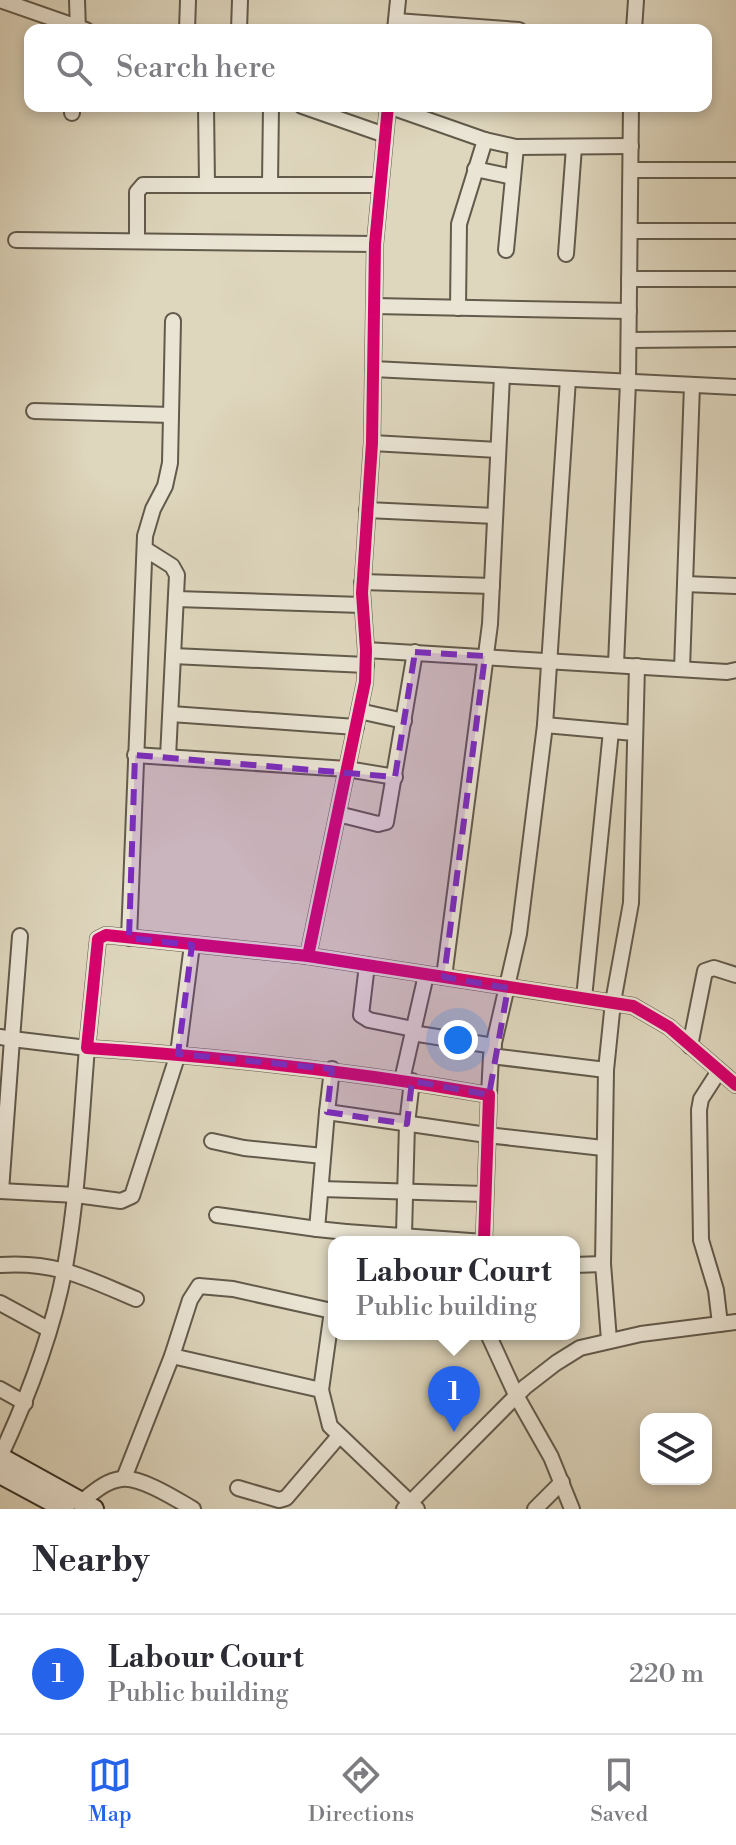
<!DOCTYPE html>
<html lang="en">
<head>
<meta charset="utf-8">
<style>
	:root { --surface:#fff; --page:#f2f2f3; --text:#2b2b33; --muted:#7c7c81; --line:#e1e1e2; --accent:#2563eb }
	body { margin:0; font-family:"Libre Bodoni",serif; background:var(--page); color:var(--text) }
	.controls { position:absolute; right:24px; bottom:24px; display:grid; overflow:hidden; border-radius:16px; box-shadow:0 4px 12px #0003 }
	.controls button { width:72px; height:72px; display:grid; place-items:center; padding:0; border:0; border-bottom:2px solid var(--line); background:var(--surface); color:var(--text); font:40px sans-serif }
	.you { position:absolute; left:458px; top:1040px; width:28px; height:28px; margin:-20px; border:6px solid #fff; border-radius:50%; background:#1a73e8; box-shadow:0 0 0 12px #1a73e833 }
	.badge { display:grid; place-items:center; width:52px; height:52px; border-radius:50%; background:var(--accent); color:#fff; font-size:26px; font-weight:700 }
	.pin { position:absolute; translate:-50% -66px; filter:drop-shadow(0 2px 4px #0008) }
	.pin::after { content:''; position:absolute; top:42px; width:28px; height:24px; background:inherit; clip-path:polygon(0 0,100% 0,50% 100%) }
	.popup { position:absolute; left:328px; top:1236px; width:252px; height:104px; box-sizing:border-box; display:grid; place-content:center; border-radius:16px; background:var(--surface); filter:drop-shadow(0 2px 6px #0005); font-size:26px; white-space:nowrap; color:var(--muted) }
	.popup b { font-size:30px; color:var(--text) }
	.popup::after { content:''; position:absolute; left:50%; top:100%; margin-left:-16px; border:16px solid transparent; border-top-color:var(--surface) }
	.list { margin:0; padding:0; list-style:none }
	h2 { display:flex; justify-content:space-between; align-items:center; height:104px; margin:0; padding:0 32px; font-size:34px }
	h2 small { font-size:26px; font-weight:400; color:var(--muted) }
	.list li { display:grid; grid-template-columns:52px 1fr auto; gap:24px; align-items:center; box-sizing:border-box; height:120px; padding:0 32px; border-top:2px solid var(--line) }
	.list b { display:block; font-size:30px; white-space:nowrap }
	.list p { margin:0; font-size:26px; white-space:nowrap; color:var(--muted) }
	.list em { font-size:26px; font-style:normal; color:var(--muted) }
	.icon { flex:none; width:44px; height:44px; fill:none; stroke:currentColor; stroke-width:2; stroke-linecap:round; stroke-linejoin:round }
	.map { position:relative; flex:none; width:736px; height:1509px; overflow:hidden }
	.search { position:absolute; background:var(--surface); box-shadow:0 4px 12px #0003; left:24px; right:24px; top:24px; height:88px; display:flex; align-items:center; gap:20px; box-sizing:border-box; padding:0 28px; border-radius:16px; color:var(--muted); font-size:30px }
	.sheet { height:224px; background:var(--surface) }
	nav { display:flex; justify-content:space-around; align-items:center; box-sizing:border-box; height:112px; border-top:2px solid var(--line); background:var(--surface); font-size:22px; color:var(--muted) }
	nav a { display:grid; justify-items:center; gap:4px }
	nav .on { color:var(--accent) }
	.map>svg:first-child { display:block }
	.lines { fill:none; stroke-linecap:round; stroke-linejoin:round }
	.minor-casing { stroke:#625a4b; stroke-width:18 }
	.secondary-casing { stroke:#383025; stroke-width:22 }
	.minor { stroke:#eae4d4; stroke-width:14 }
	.secondary { stroke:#eae4d4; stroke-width:18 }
	.cycleway-casing { stroke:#eae4d4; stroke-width:17 }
	.cycleway { stroke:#d6006c; stroke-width:12 }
	.marked { fill:#7b2cbf; fill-opacity:0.2; stroke:#7b2cbf; stroke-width:6; stroke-dasharray:16 10; stroke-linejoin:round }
</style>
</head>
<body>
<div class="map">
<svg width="736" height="1509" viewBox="0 0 736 1509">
	<rect width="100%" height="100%" fill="#ded6bd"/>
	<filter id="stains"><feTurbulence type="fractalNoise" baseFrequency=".0025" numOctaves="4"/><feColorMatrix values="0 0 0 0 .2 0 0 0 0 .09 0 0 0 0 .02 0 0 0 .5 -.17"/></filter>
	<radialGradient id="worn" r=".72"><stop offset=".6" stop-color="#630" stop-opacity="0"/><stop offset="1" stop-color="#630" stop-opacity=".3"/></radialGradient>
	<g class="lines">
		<!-- minor casing -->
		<g class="minor-casing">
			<g id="minor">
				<path d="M 0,0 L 86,30"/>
				<path d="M 77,0 L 78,30"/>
				<path d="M 396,21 L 519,30"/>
				<path d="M 187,30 L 188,0"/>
				<path d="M 239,30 L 240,0"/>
				<path d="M 395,30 L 398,0"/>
				<path d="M 634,30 L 636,0"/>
				<path d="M 206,106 L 207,185"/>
				<path d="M 302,106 L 385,135"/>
				<path d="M 388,106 L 485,140 L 516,147 L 631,146"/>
				<path d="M 72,113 L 72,106"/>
				<path d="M 475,169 L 513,177"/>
				<path d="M 631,170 L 736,170"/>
				<path d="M 270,184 L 271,106"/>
				<path d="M 630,231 L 736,231"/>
				<path d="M 16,240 L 375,244"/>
				<path d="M 137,241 L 137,192 L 143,185 L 380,185"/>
				<path d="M 506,250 L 516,147"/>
				<path d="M 566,254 L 574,147"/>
				<path d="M 629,279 L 736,279"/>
				<path d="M 374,306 L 629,311"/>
				<path d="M 458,308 L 459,224 L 485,140"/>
				<path d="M 629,340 L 736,339"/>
				<path d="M 373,369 L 736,387"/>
				<path d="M 34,411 L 171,415"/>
				<path d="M 372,443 L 498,450"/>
				<path d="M 367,510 L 495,516"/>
				<path d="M 145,549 L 172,566 L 177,575 L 168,757"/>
				<path d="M 362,582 L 492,586"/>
				<path d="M 685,584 L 736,586"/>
				<path d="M 176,599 L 362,605"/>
				<path d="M 366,650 L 727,672 L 736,670"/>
				<path d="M 173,656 L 366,665"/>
				<path d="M 616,664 L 628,382 L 631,106"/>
				<path d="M 682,669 L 692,385"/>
				<path d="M 359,711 L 404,721"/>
				<path d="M 171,714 L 356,727"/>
				<path d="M 545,725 L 634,733"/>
				<path d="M 135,755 L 347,769 L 395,777"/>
				<path d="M 338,814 L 378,824 L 386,822 L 415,652"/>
				<path d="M 129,938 L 145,536 L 153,509 L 165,486 L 170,463 L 173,321"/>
				<path d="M 308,956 L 365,682 L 366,650 L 362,593 L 372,443 L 375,244 L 388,106"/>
				<path d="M 367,965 L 361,1015 L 369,1020 L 413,1029"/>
				<path d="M 444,977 L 490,624 L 502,376"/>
				<path d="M 584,998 L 611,731"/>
				<path d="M 412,1033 L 494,1046"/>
				<path d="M 0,1037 L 12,1039 L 20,936"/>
				<path d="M 690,1046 L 705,971 L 714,968 L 736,975"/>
				<path d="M 491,1056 L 606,1070"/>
				<path d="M 332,1069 L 327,1112 L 487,1135 L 603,1148"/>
				<path d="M 719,1071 L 701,1099 L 699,1110 L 701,1240 L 716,1290 L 720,1324"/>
				<path d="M 402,1080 L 426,975"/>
				<path d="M 489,1095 L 491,1056 L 519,934 L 545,725 L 568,379"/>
				<path d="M 327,1112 L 317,1229 L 346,1232"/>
				<path d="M 212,1141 L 244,1148 L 323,1156"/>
				<path d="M 321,1189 L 484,1194"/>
				<path d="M 0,1191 L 76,1195 L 121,1201 L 132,1196 L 178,1054 L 192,945"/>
				<path d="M 217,1215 L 317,1229"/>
				<path d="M 404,1234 L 407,1124 L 412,1081"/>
				<path d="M 484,1240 L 489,1095 C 353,1071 224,1057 87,1048 L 98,939 L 106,935 L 308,956 L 633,1006 L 669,1027 L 736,1085"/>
				<path d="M 344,1242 L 346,1232 L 484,1242"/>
				<path d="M 0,1265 C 56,1261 86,1278 136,1299"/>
				<path d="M 574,1265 L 603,1264"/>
				<path d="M 0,1303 L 48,1329"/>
				<path d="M 488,1334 L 517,1397 L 551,1457 L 572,1509"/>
				<path d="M 609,1340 L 603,1264 L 606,1070 L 613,1002 L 631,903 L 637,666"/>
				<path d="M 172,1356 L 321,1390 L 330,1426 L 417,1509"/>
				<path d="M 0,1389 L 25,1403"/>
				<path d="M 0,1457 C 28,1397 53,1332 65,1267 C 78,1194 81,1121 87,1048 L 12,1039 L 1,1191"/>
				<path d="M 124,1478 L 172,1356 L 190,1300 L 199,1286 L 233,1289 L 332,1311 L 321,1390"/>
				<path d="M 238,1488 L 279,1500 L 286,1498 L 339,1436"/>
				<path d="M 81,1502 C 93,1493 105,1481 121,1479 C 140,1476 176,1499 193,1509"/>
				<path d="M 404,1509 L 525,1387 L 556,1363 L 580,1348 L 641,1334 L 736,1322"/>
				<path d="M 535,1509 L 562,1482"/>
			</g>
		</g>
		<!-- secondary casing -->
		<g class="secondary-casing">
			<g id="secondary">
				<path d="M 0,1457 L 94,1509"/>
				<path d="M 0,1474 L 65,1509"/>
			</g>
		</g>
		<!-- minor -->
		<use href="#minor" class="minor"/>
		<!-- secondary -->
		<use href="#secondary" class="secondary"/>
		<!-- cycleway casing -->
		<g class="cycleway-casing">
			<g id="cycleway">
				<path d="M 308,956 L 365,682 L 366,650 L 362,593 L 372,443 L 375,244 L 388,106"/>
				<path d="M 484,1240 L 489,1095 C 353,1071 224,1057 87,1048 L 98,939 L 106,935 L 308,956 L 633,1006 L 669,1027 L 736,1085"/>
			</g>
		</g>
		<!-- cycleway -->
		<use href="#cycleway" class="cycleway"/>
	</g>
	<!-- marked area -->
	<path class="marked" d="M 415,652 L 485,656 L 444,977 L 508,988 L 489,1095 L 412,1081 L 407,1124 L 327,1112 L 332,1069 L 178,1054 L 192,945 L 129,938 L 135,755 L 395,777 Z"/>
	<rect width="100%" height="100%" filter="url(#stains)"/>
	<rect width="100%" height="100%" fill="url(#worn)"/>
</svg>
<div class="controls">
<button><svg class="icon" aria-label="layers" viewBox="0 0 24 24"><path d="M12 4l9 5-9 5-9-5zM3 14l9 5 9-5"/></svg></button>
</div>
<div class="you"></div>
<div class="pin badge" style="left:454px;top:1432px">1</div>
<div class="popup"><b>Labour Court</b>Public building</div>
<div class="search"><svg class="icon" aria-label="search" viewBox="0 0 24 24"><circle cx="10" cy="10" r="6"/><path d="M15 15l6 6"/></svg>Search here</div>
</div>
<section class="sheet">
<h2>Nearby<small></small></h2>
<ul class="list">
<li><span class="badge">1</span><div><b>Labour Court</b><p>Public building</p></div><em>220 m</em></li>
</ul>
</section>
<nav>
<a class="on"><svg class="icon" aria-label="map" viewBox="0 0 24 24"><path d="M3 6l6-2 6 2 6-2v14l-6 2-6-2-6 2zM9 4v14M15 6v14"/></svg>Map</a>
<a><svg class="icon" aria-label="directions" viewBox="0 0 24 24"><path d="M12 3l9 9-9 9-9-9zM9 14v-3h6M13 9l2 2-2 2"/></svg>Directions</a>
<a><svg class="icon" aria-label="saved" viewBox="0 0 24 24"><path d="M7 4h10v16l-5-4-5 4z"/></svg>Saved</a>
</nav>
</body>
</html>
